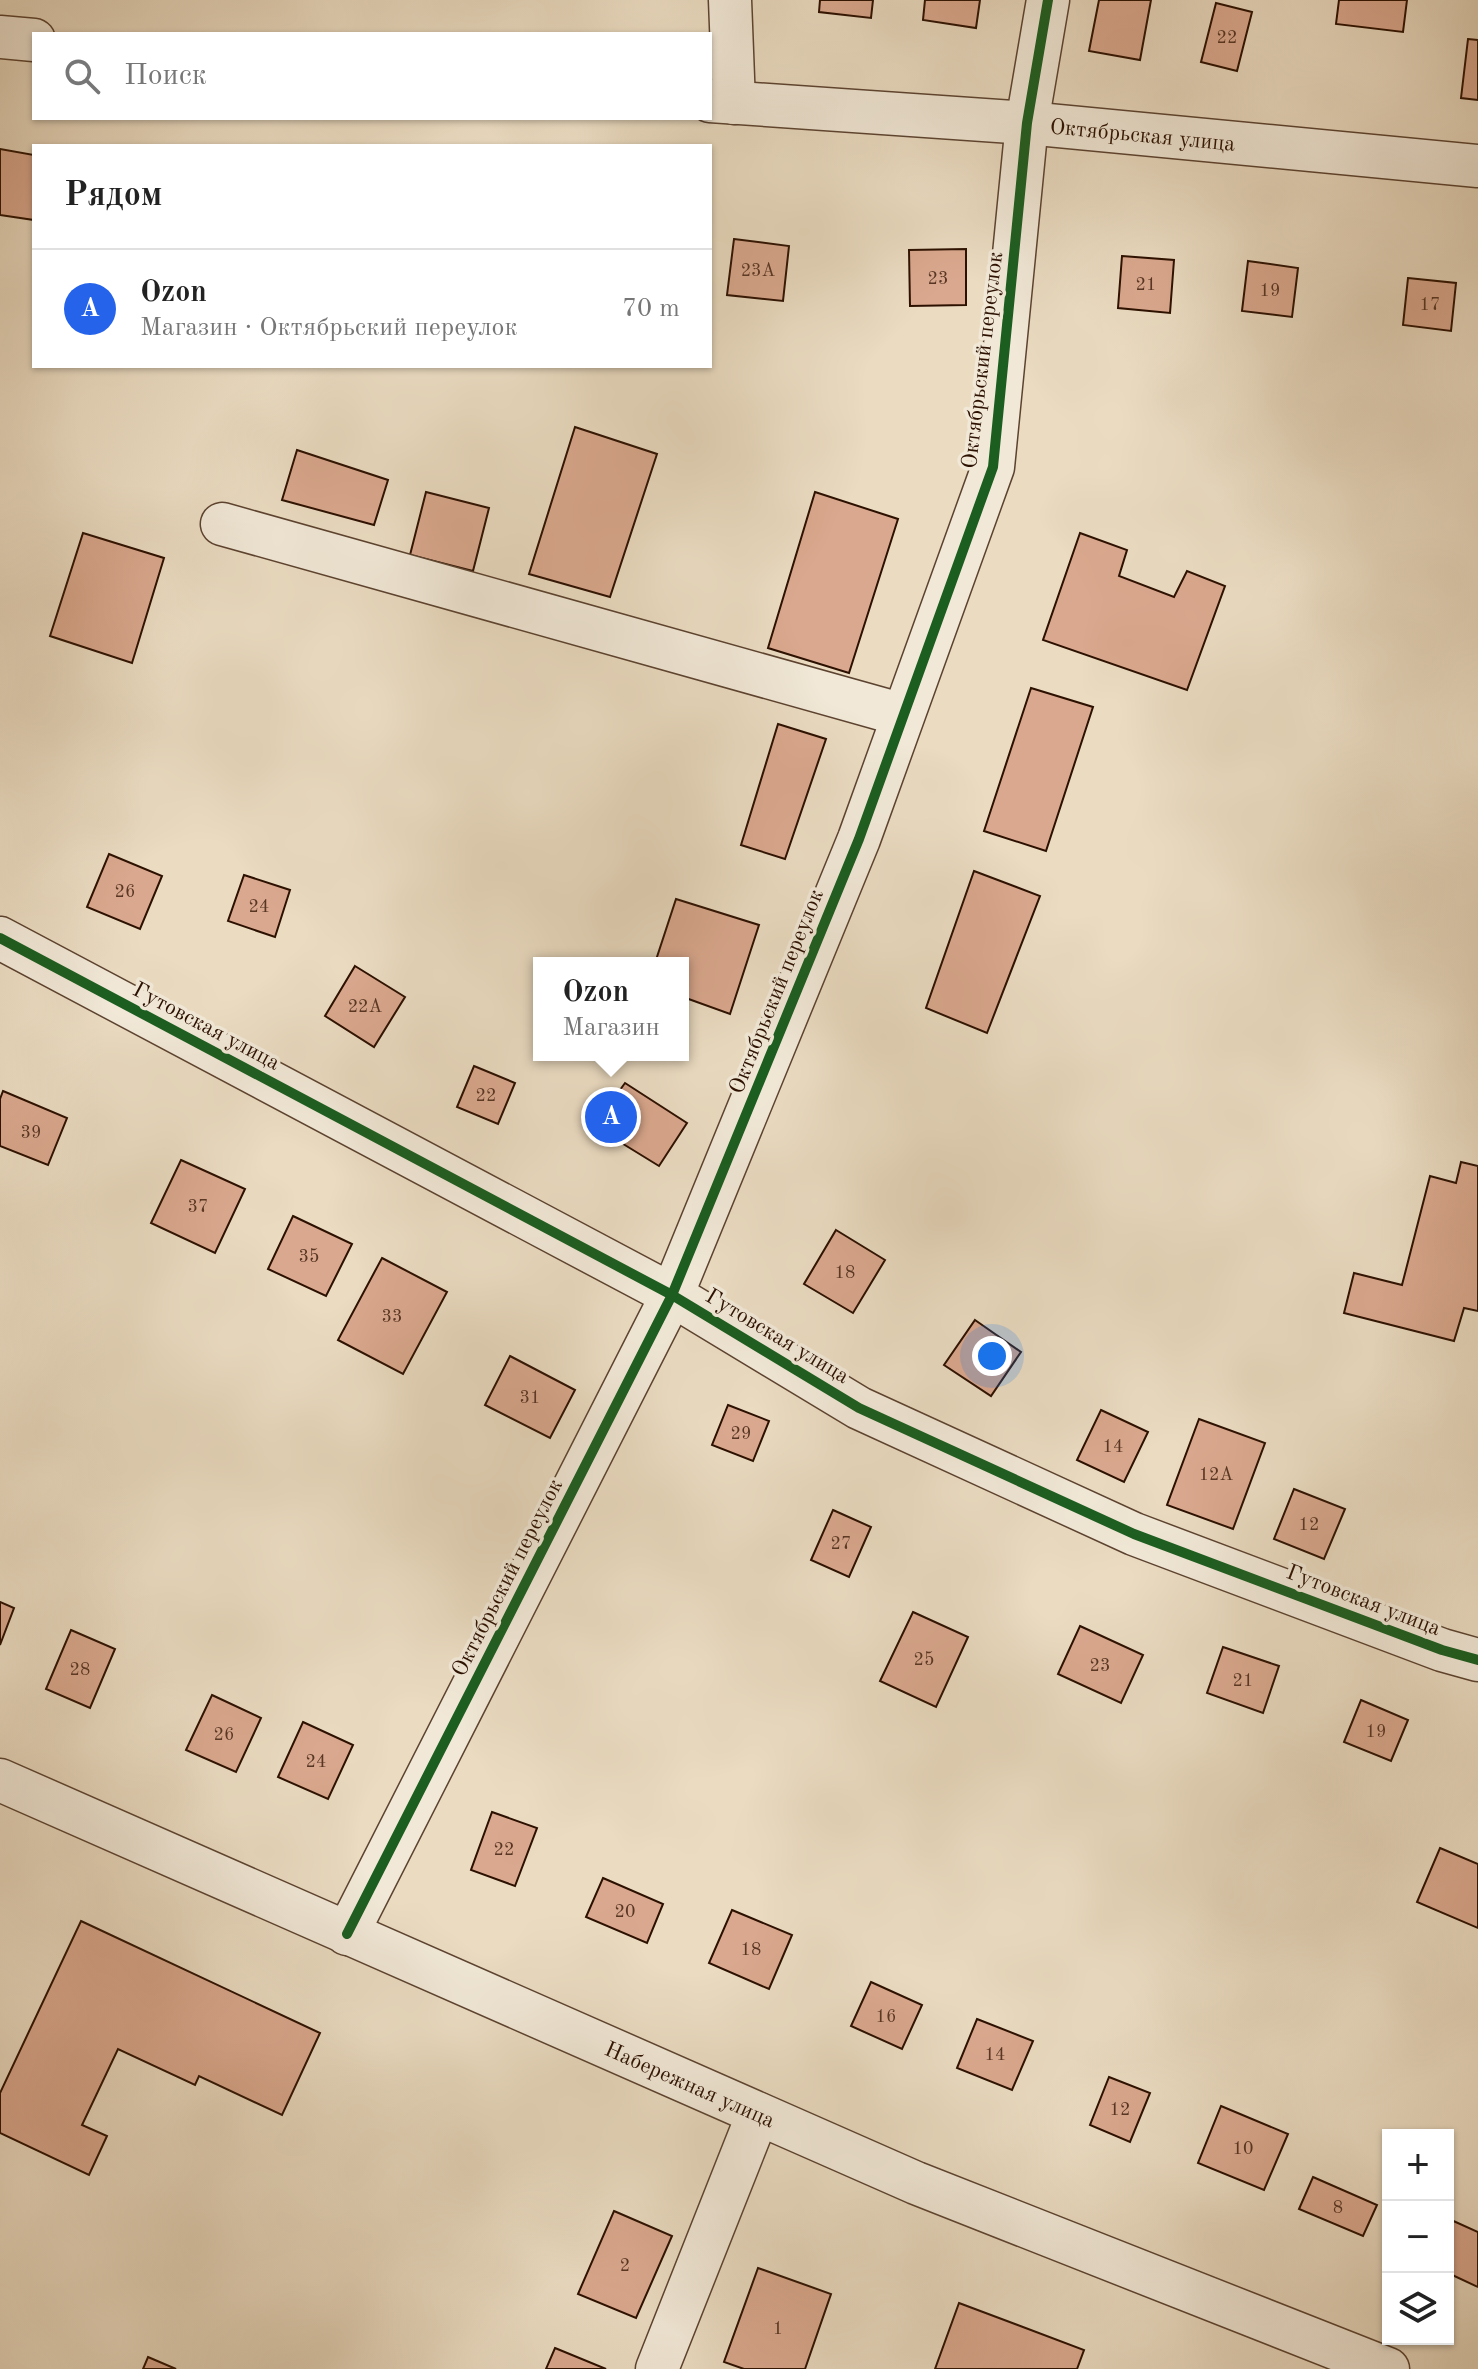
<!DOCTYPE html>
<html lang="ru">
<head>
<meta charset="utf-8">
<style>
	:root { --surface:#fff; --page:#f6f6f6; --text:#222; --muted:#767676; --line:#e0e0e0; --accent:#2563eb }
	body { margin:0; font-family:"Old Standard TT",serif; background:var(--page); color:var(--text) }
	.controls { position:absolute; right:24px; bottom:24px; display:grid; overflow:hidden; border-radius:0px; box-shadow:0 2px 6px #0004 }
	.controls button { width:72px; height:72px; display:grid; place-items:center; padding:0; border:0; border-bottom:2px solid var(--line); background:var(--surface); color:var(--text); font:40px sans-serif }
	.you { position:absolute; left:992px; top:1356px; width:28px; height:28px; margin:-20px; border:6px solid #fff; border-radius:50%; background:#1a73e8; box-shadow:0 0 0 12px #1a73e833 }
	.badge { display:grid; place-items:center; width:52px; height:52px; border-radius:50%; background:var(--accent); color:#fff; font-size:26px; font-weight:700 }
	.pin { position:absolute; translate:-50% -50%; border:4px solid #fff; box-shadow:0 2px 8px #0006 }
	.popup { position:absolute; left:533px; top:957px; width:156px; height:104px; box-sizing:border-box; display:grid; place-content:center; border-radius:0px; background:var(--surface); filter:drop-shadow(0 2px 6px #0005); font-size:26px; white-space:nowrap; color:var(--muted) }
	.popup b { font-size:30px; color:var(--text) }
	.popup::after { content:''; position:absolute; left:50%; top:100%; margin-left:-16px; border:16px solid transparent; border-top-color:var(--surface) }
	.list { margin:0; padding:0; list-style:none }
	h2 { display:flex; justify-content:space-between; align-items:center; height:104px; margin:0; padding:0 32px; font-size:34px }
	h2 small { font-size:26px; font-weight:400; color:var(--muted) }
	.list li { display:grid; grid-template-columns:52px 1fr auto; gap:24px; align-items:center; box-sizing:border-box; height:120px; padding:0 32px; border-top:2px solid var(--line) }
	.list b { display:block; font-size:30px; white-space:nowrap }
	.list p { margin:0; font-size:26px; white-space:nowrap; color:var(--muted) }
	.list em { font-size:26px; font-style:normal; color:var(--muted) }
	.icon { flex:none; width:44px; height:44px; fill:none; stroke:currentColor; stroke-width:2; stroke-linecap:round; stroke-linejoin:round }
	.map { position:relative; flex:none; width:1478px; height:2369px; overflow:hidden }
	.search { position:absolute; background:var(--surface); box-shadow:0 2px 6px #0004; left:32px; top:32px; width:680px; height:88px; display:flex; align-items:center; gap:20px; box-sizing:border-box; padding:0 28px; border-radius:0px; color:var(--muted); font-size:30px }
	.panel { position:absolute; background:var(--surface); box-shadow:0 2px 6px #0004; left:32px; top:144px; width:680px; height:224px; border-radius:0px }
	.map>svg:first-child { display:block }
	.building { fill:#daa88e; stroke:#2c1000; stroke-width:2 }
	.lines { fill:none; stroke-linecap:round; stroke-linejoin:round }
	.minor-casing { stroke:#5c4330; stroke-width:45 }
	.minor { stroke:#f1e8d7; stroke-width:42 }
	.cycleway-casing { stroke:#f1e8d7; stroke-width:15 }
	.cycleway { stroke:#1b5e20; stroke-width:10 }
	.labels { text-anchor:middle; stroke-width:7; stroke-linejoin:round; paint-order:stroke }
	.number-label { font-size:18px; fill:#583624 }
	.street-label { font-size:22px; fill:#2c1000; stroke:#f1e8d7 }
</style>
</head>
<body>
<div class="map">
<svg width="1478" height="2369" viewBox="0 0 1478 2369">
	<rect width="100%" height="100%" fill="#eadbc1"/>
	<filter id="stains"><feTurbulence type="fractalNoise" baseFrequency=".0025" numOctaves="4"/><feColorMatrix values="0 0 0 0 .2 0 0 0 0 .09 0 0 0 0 .02 0 0 0 .5 -.17"/></filter>
	<radialGradient id="worn" r=".72"><stop offset=".6" stop-color="#630" stop-opacity="0"/><stop offset="1" stop-color="#630" stop-opacity=".3"/></radialGradient>
	<!-- building -->
	<g class="building">
		<path d="M 820,0 L 873,0 L 871,18 L 819,12 Z"/>
		<path d="M 925,0 L 980,0 L 976,28 L 923,20 Z"/>
		<path d="M 1099,0 L 1151,0 L 1140,60 L 1089,51 Z"/>
		<path d="M 1339,0 L 1407,0 L 1403,32 L 1336,24 Z"/>
		<path d="M 1216,3 L 1252,12 L 1237,71 L 1201,62 Z"/>
		<path d="M 1468,39 L 1478,40 L 1478,100 L 1461,98 Z"/>
		<path d="M 0,149 L 34,155 L 34,220 L 0,215 Z"/>
		<path d="M 734,239 L 789,246 L 783,301 L 727,295 Z"/>
		<path d="M 966,249 L 966,305 L 910,306 L 909,250 Z"/>
		<path d="M 1122,256 L 1174,260 L 1170,313 L 1118,308 Z"/>
		<path d="M 1248,261 L 1298,268 L 1292,317 L 1242,311 Z"/>
		<path d="M 1408,278 L 1456,283 L 1451,331 L 1403,325 Z"/>
		<path d="M 575,427 L 657,454 L 610,597 L 529,574 Z"/>
		<path d="M 297,450 L 388,480 L 374,525 L 282,500 Z"/>
		<path d="M 426,492 L 489,508 L 473,571 L 410,555 Z"/>
		<path d="M 815,492 L 898,519 L 849,673 L 768,648 Z"/>
		<path d="M 83,533 L 164,558 L 132,663 L 50,636 Z"/>
		<path d="M 1080,533 L 1127,550 L 1119,576 L 1174,597 L 1187,571 L 1225,586 L 1187,690 L 1043,640 Z"/>
		<path d="M 1031,688 L 1093,707 L 1046,851 L 984,831 Z"/>
		<path d="M 778,724 L 826,739 L 785,859 L 741,845 Z"/>
		<path d="M 109,854 L 162,876 L 140,929 L 87,907 Z"/>
		<path d="M 974,871 L 1040,896 L 987,1033 L 926,1008 Z"/>
		<path d="M 244,875 L 290,890 L 275,937 L 228,921 Z"/>
		<path d="M 676,899 L 759,925 L 730,1014 L 683,997 L 683,963 L 655,963 Z"/>
		<path d="M 355,966 L 405,997 L 374,1047 L 325,1016 Z"/>
		<path d="M 474,1066 L 515,1083 L 498,1124 L 457,1107 Z"/>
		<path d="M 625,1083 L 687,1123 L 659,1166 L 594,1126 Z"/>
		<path d="M 3,1091 L 67,1118 L 48,1165 L 0,1146 L 0,1099 Z"/>
		<path d="M 181,1160 L 245,1189 L 215,1253 L 151,1223 Z"/>
		<path d="M 1461,1162 L 1478,1166 L 1478,1311 L 1464,1308 L 1454,1341 L 1344,1313 L 1354,1273 L 1402,1285 L 1430,1176 L 1456,1183 Z"/>
		<path d="M 293,1216 L 352,1244 L 326,1296 L 268,1269 Z"/>
		<path d="M 836,1230 L 885,1260 L 853,1313 L 804,1284 Z"/>
		<path d="M 382,1258 L 447,1292 L 403,1374 L 338,1340 Z"/>
		<path d="M 975,1320 L 1021,1352 L 991,1396 L 944,1365 Z"/>
		<path d="M 510,1356 L 575,1390 L 550,1438 L 485,1405 Z"/>
		<path d="M 728,1405 L 769,1421 L 753,1461 L 712,1445 Z"/>
		<path d="M 1101,1410 L 1148,1432 L 1124,1482 L 1077,1460 Z"/>
		<path d="M 1199,1419 L 1265,1443 L 1233,1529 L 1167,1505 Z"/>
		<path d="M 1294,1489 L 1345,1509 L 1324,1559 L 1274,1539 Z"/>
		<path d="M 833,1510 L 871,1527 L 849,1577 L 811,1560 Z"/>
		<path d="M 0,1602 L 14,1608 L 0,1645 Z"/>
		<path d="M 913,1612 L 968,1637 L 936,1707 L 880,1681 Z"/>
		<path d="M 1080,1626 L 1143,1655 L 1121,1703 L 1058,1674 Z"/>
		<path d="M 71,1630 L 115,1649 L 90,1708 L 46,1689 Z"/>
		<path d="M 1223,1647 L 1279,1666 L 1263,1713 L 1207,1693 Z"/>
		<path d="M 212,1695 L 261,1718 L 236,1772 L 186,1750 Z"/>
		<path d="M 1361,1700 L 1408,1720 L 1391,1761 L 1344,1742 Z"/>
		<path d="M 303,1722 L 353,1745 L 328,1799 L 278,1777 Z"/>
		<path d="M 492,1812 L 537,1828 L 515,1886 L 471,1870 Z"/>
		<path d="M 1440,1848 L 1478,1864 L 1478,1928 L 1417,1902 Z"/>
		<path d="M 603,1878 L 663,1904 L 647,1943 L 586,1917 Z"/>
		<path d="M 732,1910 L 792,1935 L 769,1989 L 709,1963 Z"/>
		<path d="M 81,1921 L 320,2033 L 282,2115 L 199,2076 L 195,2085 L 118,2049 L 82,2125 L 107,2136 L 89,2175 L 0,2133 L 0,2093 Z"/>
		<path d="M 871,1982 L 922,2005 L 902,2049 L 851,2026 Z"/>
		<path d="M 977,2019 L 1033,2041 L 1012,2090 L 957,2068 Z"/>
		<path d="M 1109,2077 L 1150,2093 L 1130,2142 L 1090,2125 Z"/>
		<path d="M 1221,2106 L 1288,2134 L 1264,2190 L 1198,2163 Z"/>
		<path d="M 1313,2177 L 1377,2205 L 1363,2236 L 1299,2209 Z"/>
		<path d="M 614,2211 L 672,2236 L 636,2318 L 578,2294 Z"/>
		<path d="M 1449,2219 L 1478,2232 L 1478,2287 L 1448,2273 Z"/>
		<path d="M 758,2268 L 831,2294 L 805,2369 L 744,2369 L 724,2362 Z"/>
		<path d="M 959,2303 L 1084,2350 L 1077,2369 L 935,2369 Z"/>
		<path d="M 555,2348 L 606,2369 L 546,2369 Z"/>
		<path d="M 148,2357 L 176,2369 L 143,2369 Z"/>
	</g>
	<g class="lines">
		<!-- minor casing -->
		<g class="minor-casing">
			<g id="minor">
				<path d="M 730,0 L 734,103"/>
				<path d="M 0,37 L 34,40"/>
				<path id="s1" d="M 710,101 L 1027,123 L 1478,166"/>
				<path d="M 222,524 L 903,715"/>
				<path d="M 0,938 L 672,1295 L 859,1408 L 1134,1534 L 1442,1650 L 1478,1660"/>
				<path id="s2" d="M 0,1780 L 916,2183 L 1388,2369"/>
				<path d="M 347,1934 L 672,1295 L 859,839 L 993,467 L 1027,123 L 1048,0"/>
				<path d="M 657,2369 L 758,2114"/>
			</g>
		</g>
		<!-- minor -->
		<use href="#minor" class="minor"/>
		<!-- cycleway casing -->
		<g class="cycleway-casing">
			<g id="cycleway">
				<path d="M 0,938 L 672,1295 L 859,1408 L 1134,1534 L 1442,1650 L 1478,1660"/>
				<path d="M 347,1934 L 672,1295 L 859,839 L 993,467 L 1027,123 L 1048,0"/>
			</g>
		</g>
		<!-- cycleway -->
		<use href="#cycleway" class="cycleway"/>
	</g>
	<g class="labels">
		<!-- number labels -->
		<g class="number-label">
			<text x="1227" y="43">22</text>
			<text x="758" y="276">23А</text>
			<text x="938" y="284">23</text>
			<text x="1146" y="290">21</text>
			<text x="1270" y="296">19</text>
			<text x="1430" y="310">17</text>
			<text x="125" y="897">26</text>
			<text x="259" y="912">24</text>
			<text x="365" y="1012">22А</text>
			<text x="486" y="1101">22</text>
			<text x="31" y="1138">39</text>
			<text x="198" y="1212">37</text>
			<text x="309" y="1262">35</text>
			<text x="845" y="1278">18</text>
			<text x="392" y="1322">33</text>
			<text x="530" y="1403">31</text>
			<text x="741" y="1439">29</text>
			<text x="1113" y="1452">14</text>
			<text x="1216" y="1480">12А</text>
			<text x="1309" y="1530">12</text>
			<text x="841" y="1549">27</text>
			<text x="924" y="1665">25</text>
			<text x="1100" y="1671">23</text>
			<text x="80" y="1675">28</text>
			<text x="1243" y="1686">21</text>
			<text x="1376" y="1737">19</text>
			<text x="224" y="1740">26</text>
			<text x="316" y="1767">24</text>
			<text x="504" y="1855">22</text>
			<text x="625" y="1917">20</text>
			<text x="751" y="1955">18</text>
			<text x="886" y="2022">16</text>
			<text x="995" y="2060">14</text>
			<text x="1120" y="2115">12</text>
			<text x="1243" y="2154">10</text>
			<text x="1338" y="2213">8</text>
			<text x="625" y="2271">2</text>
			<text x="778" y="2334">1</text>
		</g>
		<!-- street labels -->
		<g class="street-label">
			<text dy="8" stroke="none"><textPath href="#s1" startOffset="434">Октябрьская улица</textPath></text>
			<text transform="translate(981 360) rotate(-83)" y="8">Октябрьский переулок</text>
			<text transform="translate(775 991) rotate(-68)" y="8">Октябрьский переулок</text>
			<text transform="translate(207 1025) rotate(28)" y="8">Гутовская улица</text>
			<text transform="translate(778 1335) rotate(31)" y="8">Гутовская улица</text>
			<text transform="translate(506 1577) rotate(-63)" y="8">Октябрьский переулок</text>
			<text transform="translate(1364 1599) rotate(21)" y="8">Гутовская улица</text>
			<text dy="8" stroke="none"><textPath href="#s2" startOffset="754">Набережная улица</textPath></text>
		</g>
	</g>
	<rect width="100%" height="100%" filter="url(#stains)"/>
	<rect width="100%" height="100%" fill="url(#worn)"/>
</svg>
<div class="controls">
<button>+</button>
<button>−</button>
<button><svg class="icon" aria-label="layers" viewBox="0 0 24 24"><path d="M12 4l9 5-9 5-9-5zM3 14l9 5 9-5"/></svg></button>
</div>
<div class="you"></div>
<div class="pin badge" style="left:611px;top:1117px">A</div>
<div class="popup"><b>Ozon</b>Магазин</div>
<div class="search"><svg class="icon" aria-label="search" viewBox="0 0 24 24"><circle cx="10" cy="10" r="6"/><path d="M15 15l6 6"/></svg>Поиск</div>
<section class="panel">
<h2>Рядом<small></small></h2>
<ul class="list">
<li><span class="badge">A</span><div><b>Ozon</b><p>Магазин · Октябрьский переулок</p></div><em>70 m</em></li>
</ul>
</section>
</div>
</body>
</html>
